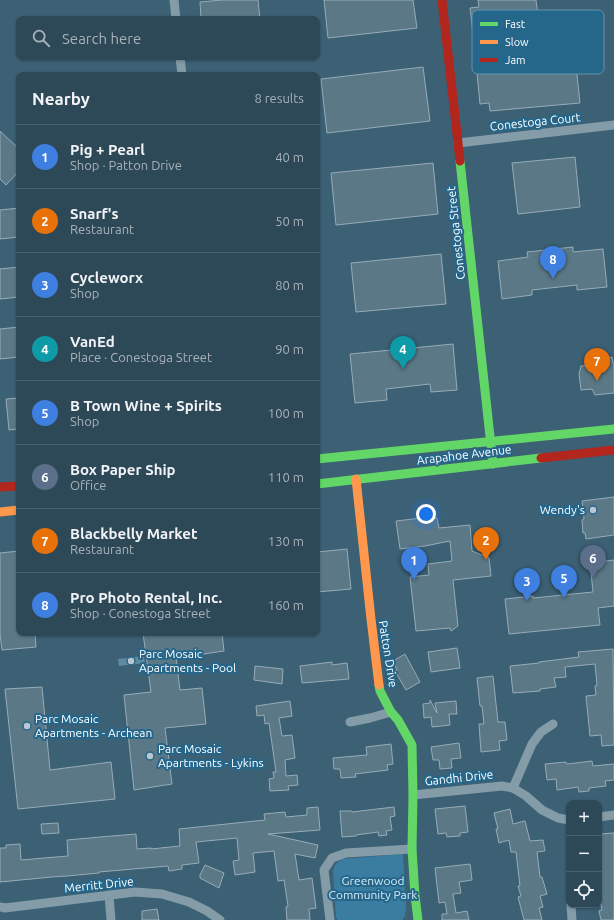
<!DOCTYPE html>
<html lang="en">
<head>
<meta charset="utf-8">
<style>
	:root { --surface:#2d4857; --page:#395261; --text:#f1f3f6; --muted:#a7b2ba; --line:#48606d; --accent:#8bbbb9 }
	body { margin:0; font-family:Ubuntu,sans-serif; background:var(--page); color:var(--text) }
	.controls { position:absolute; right:12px; bottom:12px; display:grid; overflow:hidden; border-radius:8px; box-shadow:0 1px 3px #0004 }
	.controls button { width:36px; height:36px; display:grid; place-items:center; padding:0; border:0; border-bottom:1px solid var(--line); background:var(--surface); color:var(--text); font:20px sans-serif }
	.you { position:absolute; left:426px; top:514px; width:14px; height:14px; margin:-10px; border:3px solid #fff; border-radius:50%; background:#1a73e8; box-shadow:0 0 0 6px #1a73e833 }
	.badge { display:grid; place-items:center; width:26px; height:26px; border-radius:50%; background:var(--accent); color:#fff; font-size:13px; font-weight:700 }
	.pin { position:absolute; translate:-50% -33px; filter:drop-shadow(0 1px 2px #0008) }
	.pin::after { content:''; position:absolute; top:21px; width:14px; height:12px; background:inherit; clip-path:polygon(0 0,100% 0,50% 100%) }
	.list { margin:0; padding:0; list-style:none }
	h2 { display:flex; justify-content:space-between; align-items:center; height:52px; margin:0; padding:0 16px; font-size:17px }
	h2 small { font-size:13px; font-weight:400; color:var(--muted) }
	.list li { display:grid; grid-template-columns:26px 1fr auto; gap:12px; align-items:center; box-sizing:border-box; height:64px; padding:0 16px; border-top:1px solid var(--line) }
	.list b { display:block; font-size:15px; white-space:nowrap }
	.list p { margin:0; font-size:13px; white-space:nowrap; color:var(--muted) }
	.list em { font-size:13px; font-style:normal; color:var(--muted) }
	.icon { flex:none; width:22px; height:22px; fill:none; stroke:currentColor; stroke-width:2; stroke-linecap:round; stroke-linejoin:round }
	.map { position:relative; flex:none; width:614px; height:920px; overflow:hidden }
	.search { position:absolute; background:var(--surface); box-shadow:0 1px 3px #0004; left:16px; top:16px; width:304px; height:44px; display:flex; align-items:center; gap:10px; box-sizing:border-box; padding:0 14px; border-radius:8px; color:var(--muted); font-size:15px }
	.panel { position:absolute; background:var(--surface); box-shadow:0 1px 3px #0004; left:16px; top:72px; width:304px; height:564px; border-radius:8px }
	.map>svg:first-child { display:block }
	.green { fill:#3a7da1 }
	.water { fill:#5f8aa2 }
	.building { fill:#5b7887; stroke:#97acb7 }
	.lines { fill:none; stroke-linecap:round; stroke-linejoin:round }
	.street { stroke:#839ca8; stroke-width:9 }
	.fast { stroke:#63d668; stroke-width:9 }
	.slow { stroke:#ff974d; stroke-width:9 }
	.jam { stroke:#b3261e; stroke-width:9 }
	.poi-dot { fill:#bbc7ce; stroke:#25668b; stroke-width:1.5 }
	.labels { text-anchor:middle; stroke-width:4; stroke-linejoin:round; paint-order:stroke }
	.street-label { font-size:12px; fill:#fff; stroke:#25668b }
	.poi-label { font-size:12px; fill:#fff; stroke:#25668b; text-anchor:start }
	.park-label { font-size:12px; fill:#d8edf8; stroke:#25668b }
	.key { fill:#25668b; stroke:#6694ae; stroke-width:1 }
	.key-label { font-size:11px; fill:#fff }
</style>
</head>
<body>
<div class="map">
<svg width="614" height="920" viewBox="0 0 614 920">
	<rect width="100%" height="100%" fill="#3c6074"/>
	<!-- green -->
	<path class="green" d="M 403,854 L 406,909 L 405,916 L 402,920 L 338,920 L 336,917 L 333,871 C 334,865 337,862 342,859 Z"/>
	<!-- water -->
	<path class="water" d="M 144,656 L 145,663 L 119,666 L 118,659 Z"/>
	<!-- building -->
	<g class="building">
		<path d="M 222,0 L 258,0 L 260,19 L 201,19 L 200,2 Z"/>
		<path d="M 324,0 L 413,0 L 417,28 L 328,38 Z"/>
		<path d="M 478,0 L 536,0 L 543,50 L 574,47 L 580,103 L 490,111 L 489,103 L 480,104 L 476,63 L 483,55 L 475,49 L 470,8 L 479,7 Z"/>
		<path d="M 423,67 L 430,121 L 327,133 L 321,79 Z"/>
		<path d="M 0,131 L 19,149 L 19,171 L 6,185 L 0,179 Z"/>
		<path d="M 575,157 L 580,207 L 518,214 L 512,163 Z"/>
		<path d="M 433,163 L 438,214 L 336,225 L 331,173 Z"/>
		<path d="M 19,208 L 19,237 L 0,239 L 0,210 Z"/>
		<path d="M 573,247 L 573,252 L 603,249 L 607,287 L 577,290 L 577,285 L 532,290 L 532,295 L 502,299 L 498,261 L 528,257 L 527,252 Z"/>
		<path d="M 441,254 L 446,304 L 356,312 L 351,263 Z"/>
		<path d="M 19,267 L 19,297 L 0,299 L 0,269 Z"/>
		<path d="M 19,327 L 19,357 L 0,359 L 0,329 Z"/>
		<path d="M 453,344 L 457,390 L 431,392 L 430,384 L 386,389 L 387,400 L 355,403 L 350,354 Z"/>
		<path d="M 612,357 L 613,363 L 614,363 L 614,393 L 595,395 L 592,389 L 581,390 L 579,374 L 581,366 L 601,364 L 600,361 Z"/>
		<path d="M 19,398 L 19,429 L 9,430 L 6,399 Z"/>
		<path d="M 614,497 L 614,535 L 586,539 L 585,533 L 583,533 L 582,520 L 584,519 L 582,501 Z"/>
		<path d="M 430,517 L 437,518 L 439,528 L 470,525 L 472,551 L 489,558 L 491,576 L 453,580 L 458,626 L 451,631 L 450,628 L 416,631 L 410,577 L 429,575 L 428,564 L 452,561 L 450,541 L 425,546 L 400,549 L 396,521 Z"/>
		<path d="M 347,549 L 351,589 L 317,592 L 317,552 Z"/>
		<path d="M 19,551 L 19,633 L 35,633 L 36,647 L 2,650 L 0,634 L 0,553 Z"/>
		<path d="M 614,560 L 614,606 L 598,608 L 600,625 L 509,634 L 505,599 L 533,596 L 533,598 L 593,592 L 590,563 Z"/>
		<path d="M 143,633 L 222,633 L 224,651 L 176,658 L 180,690 L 202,688 L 206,724 L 165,728 L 172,784 L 134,790 L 124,695 L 151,692 Z"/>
		<path d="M 457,648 L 460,668 L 431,672 L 428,652 Z"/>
		<path d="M 613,649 L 614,745 L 602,746 L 601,735 L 590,736 L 586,696 L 596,695 L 595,686 L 597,685 L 595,664 L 565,667 L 566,677 L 554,678 L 556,687 L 540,689 L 540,691 L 513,693 L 510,666 L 539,663 L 539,662 L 579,657 L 578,652 Z"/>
		<path d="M 405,654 L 420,682 L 406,690 L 395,671 L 397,670 L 393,661 Z"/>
		<path d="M 332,662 L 332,665 L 347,663 L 349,679 L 302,683 L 300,666 Z"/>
		<path d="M 255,666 L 283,669 L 282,684 L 254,680 Z"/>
		<path d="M 493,676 L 498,722 L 505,722 L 507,740 L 499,741 L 500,750 L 481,752 L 479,724 L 484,724 L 482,706 L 480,706 L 477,678 Z"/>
		<path d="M 42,687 L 50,770 L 111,762 L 115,799 L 18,809 L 5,689 Z"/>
		<path d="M 430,700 L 437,713 L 435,703 L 456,701 L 457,714 L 449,714 L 450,725 L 432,727 L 431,717 L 424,718 L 423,704 L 430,703 Z"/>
		<path d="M 290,701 L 292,716 L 279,718 L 282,736 L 292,735 L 295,758 L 285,760 L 286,776 L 297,775 L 298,785 L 288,786 L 289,790 L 270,791 L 269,779 L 274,778 L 273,772 L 276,772 L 269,723 L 265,724 L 264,715 L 257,716 L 256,706 Z"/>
		<path d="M 459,743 L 461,758 L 451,759 L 452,768 L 440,769 L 439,760 L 433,760 L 431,747 Z"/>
		<path d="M 391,744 L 393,764 L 387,765 L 388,770 L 355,774 L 356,777 L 341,778 L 340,769 L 334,769 L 333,758 L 367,755 L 366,747 Z"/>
		<path d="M 592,761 L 593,766 L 614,764 L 614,780 L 605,781 L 606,786 L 589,788 L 589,791 L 579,792 L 578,787 L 557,790 L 556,779 L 547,780 L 545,764 L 566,762 L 567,764 Z"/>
		<path d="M 465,806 L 468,832 L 460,833 L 460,836 L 447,837 L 446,833 L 438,834 L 435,809 Z"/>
		<path d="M 318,807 L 320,830 L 268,834 L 318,845 L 315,858 L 295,854 L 299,880 L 312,878 L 316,908 L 309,909 L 310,920 L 287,920 L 286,907 L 288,906 L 284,880 L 278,881 L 274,851 L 253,853 L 255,872 L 235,875 L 233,861 L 239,860 L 237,838 L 196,842 L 199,863 L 182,865 L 182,869 L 169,871 L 168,866 L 99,872 L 99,873 L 67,876 L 52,877 L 0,882 L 0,848 L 6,848 L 6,845 L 20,844 L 21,860 L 68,856 L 67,840 L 100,837 L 136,834 L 137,849 L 151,848 L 151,849 L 180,846 L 179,829 L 265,820 L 264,814 L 285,812 L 286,817 L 307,815 L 307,808 Z"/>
		<path d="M 394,807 L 395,816 L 390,817 L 392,830 L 386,831 L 387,835 L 379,836 L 378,832 L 356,835 L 356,836 L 342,837 L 340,811 L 352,811 L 352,812 Z"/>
		<path d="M 510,809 L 513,824 L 525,821 L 530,841 L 543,840 L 545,851 L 537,852 L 540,877 L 542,877 L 547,894 L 540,896 L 543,907 L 539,908 L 542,920 L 524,920 L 518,897 L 521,896 L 518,886 L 520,886 L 516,852 L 511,852 L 509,840 L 499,843 L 496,829 L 498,829 L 494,813 Z"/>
		<path d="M 58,823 L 59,833 L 42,834 L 41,824 Z"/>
		<path d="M 614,833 L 614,920 L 601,920 L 599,911 L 602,910 L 599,894 L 599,834 Z"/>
		<path d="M 470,864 L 472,880 L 459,882 L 461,893 L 453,894 L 456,913 L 467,911 L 469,920 L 442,920 L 442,914 L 447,914 L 445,902 L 439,903 L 435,868 Z"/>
		<path d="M 205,865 L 224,873 L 219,888 L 200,878 L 200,875 Z"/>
		<path d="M 157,909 L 159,920 L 142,920 L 142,911 Z"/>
	</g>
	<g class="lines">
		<!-- street -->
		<g class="street">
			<path d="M 174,0 L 176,19"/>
			<path d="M 180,57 L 182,75"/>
			<path d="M 458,143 L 614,125"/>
			<path d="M 350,722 L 370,718 L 391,712"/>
			<path d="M 513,788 L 532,744 L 541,732 L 553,724"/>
			<path d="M 413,795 L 502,786 L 513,788 L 526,796 L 542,810 L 558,818 L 569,820"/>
			<path d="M 599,817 L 614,815"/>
			<path d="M 109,895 L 111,920"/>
			<path d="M 571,905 L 572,920"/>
			<path d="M 0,907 L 5,908 L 135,892 L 162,894 L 189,902 L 207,911 L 220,920"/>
			<path d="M 330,920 L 324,870 L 332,858 L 346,853 L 412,849"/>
		</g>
		<!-- fast -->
		<g class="fast">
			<path d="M 460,161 L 493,464"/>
			<path d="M 317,459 L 614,429"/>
			<path d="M 317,484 L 541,458"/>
			<path d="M 379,685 L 380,691 L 391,712 L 398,720 L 412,745 L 413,795 L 412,849 L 415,896 L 418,920"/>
		</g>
		<!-- slow -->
		<g class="slow">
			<path d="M 356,479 L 371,619 L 379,685"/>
			<path d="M 0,512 L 19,510"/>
		</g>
		<!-- jam -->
		<g class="jam">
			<path d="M 442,0 L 460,161"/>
			<path d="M 541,458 L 614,450"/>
			<path d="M 0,487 L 19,486"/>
		</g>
	</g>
	<!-- markers -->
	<g class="poi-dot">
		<circle cx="593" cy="510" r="4"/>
		<circle cx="131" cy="661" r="4"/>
		<circle cx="27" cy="726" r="4"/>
		<circle cx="150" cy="756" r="4"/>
	</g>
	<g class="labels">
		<!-- street labels -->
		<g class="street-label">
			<text transform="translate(535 122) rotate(-6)" y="4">Conestoga Court</text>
			<text transform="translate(456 233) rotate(-96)" y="4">Conestoga Street</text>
			<text transform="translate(464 455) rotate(-7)" y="4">Arapahoe Avenue</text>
			<text transform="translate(388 654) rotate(81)" y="4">Patton Drive</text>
			<text transform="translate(459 778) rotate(-6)" y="4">Gandhi Drive</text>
			<text transform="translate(99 885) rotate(-6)" y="4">Merritt Drive</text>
		</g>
		<!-- poi labels -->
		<g class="poi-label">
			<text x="585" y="514" text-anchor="end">Wendy's</text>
			<text x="139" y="658">Parc Mosaic<tspan x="139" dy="14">Apartments - Pool</tspan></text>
			<text x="35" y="723">Parc Mosaic<tspan x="35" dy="14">Apartments - Archean</tspan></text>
			<text x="158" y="753">Parc Mosaic<tspan x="158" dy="14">Apartments - Lykins</tspan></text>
		</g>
		<!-- park labels -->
		<g class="park-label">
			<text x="373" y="885">Greenwood<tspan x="373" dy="14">Community Park</tspan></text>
		</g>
	</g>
	<!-- legend -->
	<rect x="472" y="10" width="132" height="64" rx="6" class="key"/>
	<rect x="480" y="22" width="18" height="4" fill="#63d668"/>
	<rect x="480" y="40" width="18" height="4" fill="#ff974d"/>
	<rect x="480" y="58" width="18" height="4" fill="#b3261e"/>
	<g class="key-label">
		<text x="505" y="28">Fast</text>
		<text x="505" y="46">Slow</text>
		<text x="505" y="64">Jam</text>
	</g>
</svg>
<div class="controls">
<button>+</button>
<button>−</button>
<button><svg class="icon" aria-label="locate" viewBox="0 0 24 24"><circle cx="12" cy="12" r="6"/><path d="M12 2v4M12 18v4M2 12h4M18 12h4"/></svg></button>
</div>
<div class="you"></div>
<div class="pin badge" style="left:414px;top:580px;background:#3f7fe0">1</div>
<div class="pin badge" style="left:486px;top:560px;background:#e8710a">2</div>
<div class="pin badge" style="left:527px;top:601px;background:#3f7fe0">3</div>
<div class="pin badge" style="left:403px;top:369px;background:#0f9aa8">4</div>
<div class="pin badge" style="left:564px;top:598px;background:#3f7fe0">5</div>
<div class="pin badge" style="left:593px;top:578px;background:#5c6f8a">6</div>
<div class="pin badge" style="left:597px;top:381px;background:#e8710a">7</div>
<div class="pin badge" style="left:553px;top:279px;background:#3f7fe0">8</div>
<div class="search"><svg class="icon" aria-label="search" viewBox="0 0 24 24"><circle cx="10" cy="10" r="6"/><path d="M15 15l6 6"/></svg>Search here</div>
<section class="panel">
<h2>Nearby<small>8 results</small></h2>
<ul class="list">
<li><span class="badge" style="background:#3f7fe0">1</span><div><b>Pig + Pearl</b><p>Shop · Patton Drive</p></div><em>40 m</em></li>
<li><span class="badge" style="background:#e8710a">2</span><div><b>Snarf's</b><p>Restaurant</p></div><em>50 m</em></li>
<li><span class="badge" style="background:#3f7fe0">3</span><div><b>Cycleworx</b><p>Shop</p></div><em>80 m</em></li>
<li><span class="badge" style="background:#0f9aa8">4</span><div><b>VanEd</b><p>Place · Conestoga Street</p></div><em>90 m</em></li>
<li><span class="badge" style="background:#3f7fe0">5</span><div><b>B Town Wine + Spirits</b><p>Shop</p></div><em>100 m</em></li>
<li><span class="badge" style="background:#5c6f8a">6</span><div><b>Box Paper Ship</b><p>Office</p></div><em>110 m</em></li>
<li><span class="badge" style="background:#e8710a">7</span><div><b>Blackbelly Market</b><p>Restaurant</p></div><em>130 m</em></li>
<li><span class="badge" style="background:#3f7fe0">8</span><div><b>Pro Photo Rental, Inc.</b><p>Shop · Conestoga Street</p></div><em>160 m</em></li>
</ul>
</section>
</div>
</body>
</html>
